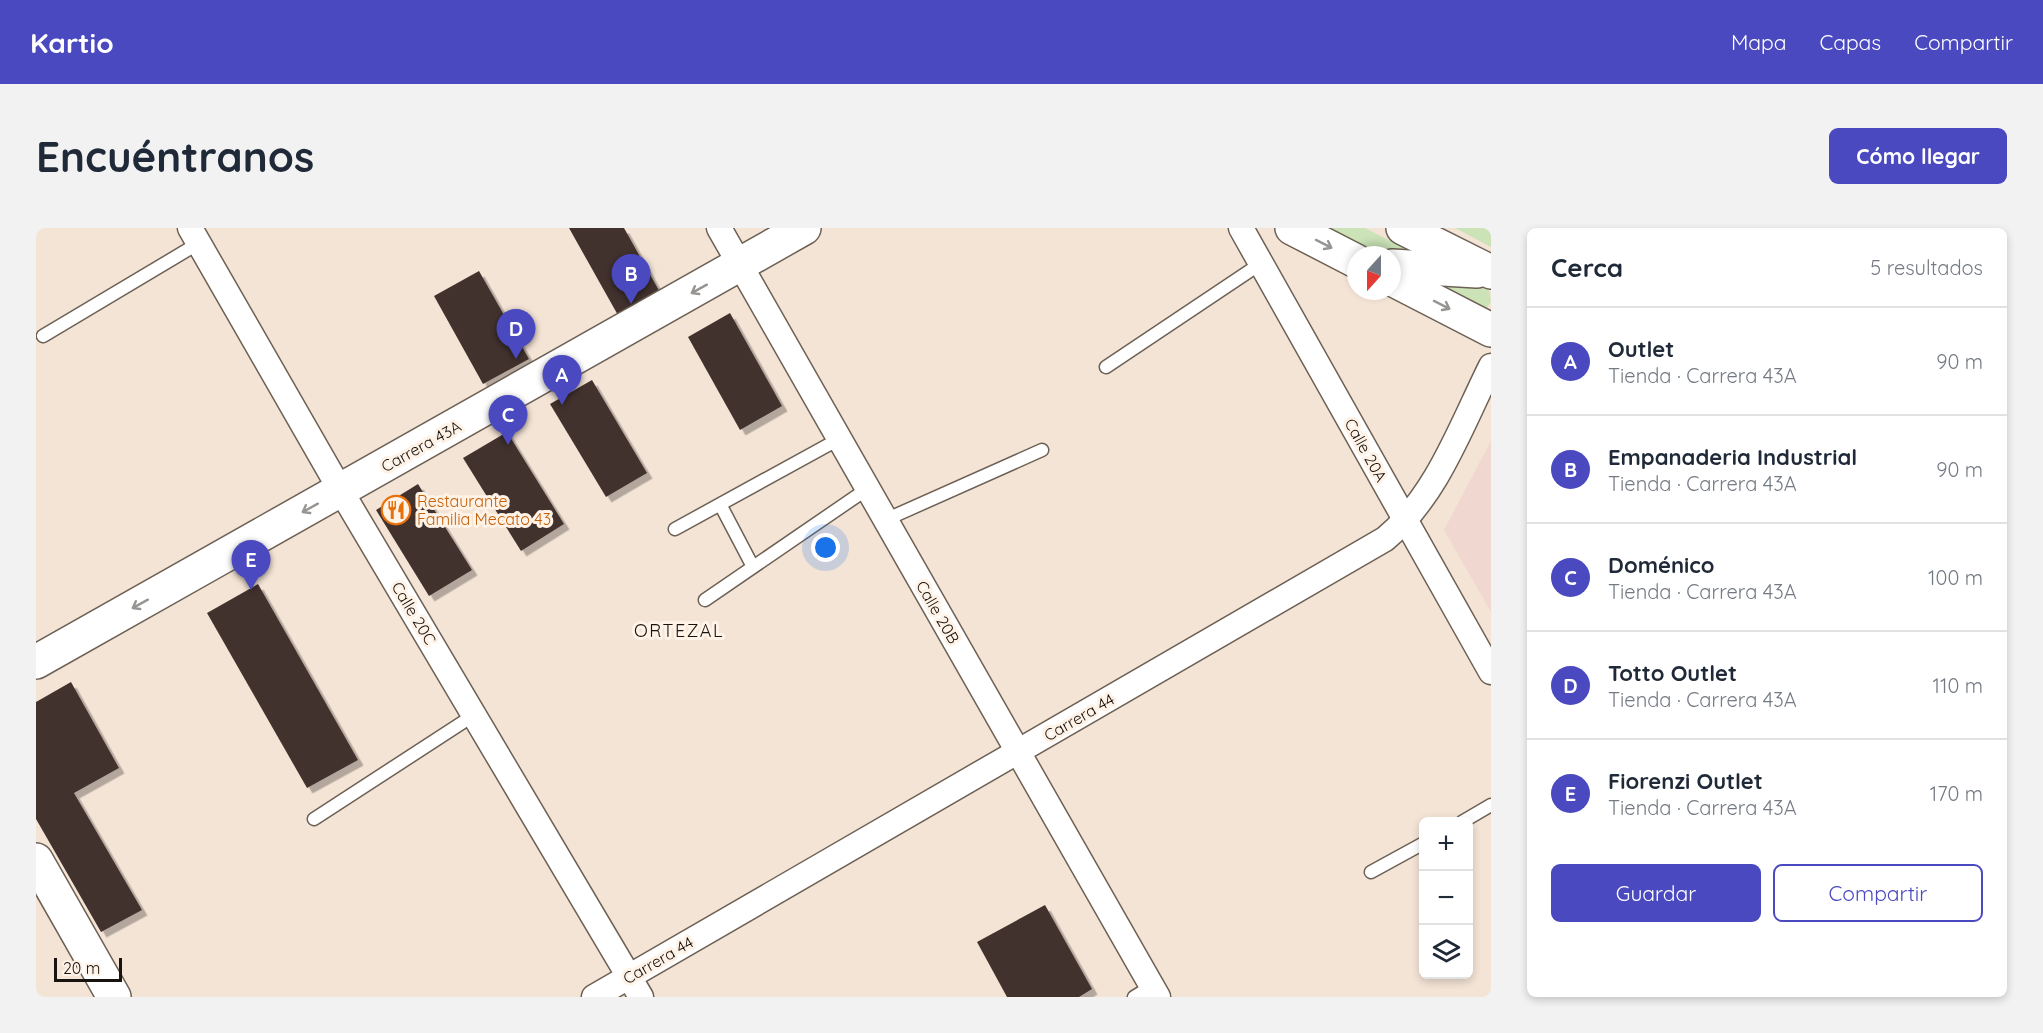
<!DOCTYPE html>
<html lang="es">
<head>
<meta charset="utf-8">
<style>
	:root { --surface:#fff; --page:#f2f2f3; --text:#1f2937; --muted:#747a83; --line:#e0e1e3; --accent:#4a49c0 }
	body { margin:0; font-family:Quicksand,sans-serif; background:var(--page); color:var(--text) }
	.controls { position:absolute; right:18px; bottom:18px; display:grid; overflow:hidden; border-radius:9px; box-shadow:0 3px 9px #0003 }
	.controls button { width:54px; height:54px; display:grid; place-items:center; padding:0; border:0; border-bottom:2px solid var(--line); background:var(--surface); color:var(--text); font:30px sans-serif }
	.compass { position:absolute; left:1311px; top:18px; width:54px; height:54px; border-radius:50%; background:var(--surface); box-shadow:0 3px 9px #0003; rotate:201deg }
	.scale { position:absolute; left:18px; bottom:15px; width:68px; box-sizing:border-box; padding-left:6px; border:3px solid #18130e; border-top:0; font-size:16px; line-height:21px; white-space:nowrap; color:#18130e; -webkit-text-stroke:4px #fff2e7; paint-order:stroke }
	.you { position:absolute; left:790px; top:320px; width:21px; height:21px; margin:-15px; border:4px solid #fff; border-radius:50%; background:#1a73e8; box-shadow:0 0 0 9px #1a73e833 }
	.badge { display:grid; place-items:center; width:39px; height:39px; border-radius:50%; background:var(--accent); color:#fff; font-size:20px; font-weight:700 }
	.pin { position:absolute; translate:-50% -50px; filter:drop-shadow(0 2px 3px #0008) }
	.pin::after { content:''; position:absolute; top:32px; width:21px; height:18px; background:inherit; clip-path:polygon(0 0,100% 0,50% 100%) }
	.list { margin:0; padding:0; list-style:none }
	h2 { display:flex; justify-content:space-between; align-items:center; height:78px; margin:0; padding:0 24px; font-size:26px }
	h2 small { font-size:20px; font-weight:400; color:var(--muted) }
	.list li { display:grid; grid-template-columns:39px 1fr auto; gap:18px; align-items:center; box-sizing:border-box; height:108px; padding:0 24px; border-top:2px solid var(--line) }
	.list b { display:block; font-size:22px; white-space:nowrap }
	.list p { margin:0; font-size:20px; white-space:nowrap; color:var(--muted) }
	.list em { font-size:20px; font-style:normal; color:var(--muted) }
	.actions { display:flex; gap:12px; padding:18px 24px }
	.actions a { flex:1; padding:14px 0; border:2px solid var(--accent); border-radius:9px; text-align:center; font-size:21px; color:var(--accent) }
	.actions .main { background:var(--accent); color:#fff }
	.icon { flex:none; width:33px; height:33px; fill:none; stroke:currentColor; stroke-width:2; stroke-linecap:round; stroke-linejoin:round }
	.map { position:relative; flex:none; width:1455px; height:769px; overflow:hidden; border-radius:9px }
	header { display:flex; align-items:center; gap:36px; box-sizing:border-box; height:84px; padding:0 30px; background:var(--accent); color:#fff }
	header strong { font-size:28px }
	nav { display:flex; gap:33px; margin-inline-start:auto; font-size:21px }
	.intro { display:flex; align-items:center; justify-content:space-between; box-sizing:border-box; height:144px; padding:0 36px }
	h1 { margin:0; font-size:42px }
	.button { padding:15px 27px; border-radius:9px; background:var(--accent); color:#fff; font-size:21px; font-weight:700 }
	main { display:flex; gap:36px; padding:0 36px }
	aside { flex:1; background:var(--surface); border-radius:9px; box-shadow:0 3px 9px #0003 }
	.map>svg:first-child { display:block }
	.industrial { fill:#f0d7cf }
	.green { fill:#cbe3b7 }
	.building { fill:#43332e; filter:url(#shadow) }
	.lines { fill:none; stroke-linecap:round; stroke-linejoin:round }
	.lane-casing { stroke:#6d6054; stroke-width:15 }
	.street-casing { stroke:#6d6054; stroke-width:27 }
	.secondary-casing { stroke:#6d6054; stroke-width:36 }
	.highway-casing { stroke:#6d6054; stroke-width:36 }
	.lane { stroke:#fff; stroke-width:12 }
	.street { stroke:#fff; stroke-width:24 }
	.secondary { stroke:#fff; stroke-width:33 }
	.highway { stroke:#fff; stroke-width:33 }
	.oneway { stroke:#979593 }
	.labels { text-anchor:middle; stroke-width:6; stroke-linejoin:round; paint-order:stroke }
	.street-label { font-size:16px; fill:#18130e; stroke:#fff2e7 }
	.food-label { font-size:16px; fill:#c56008; stroke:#fff2e7; text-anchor:start }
	.neighbourhood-label { font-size:18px; letter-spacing:1.5px; fill:#18130e; stroke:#fff2e7 }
</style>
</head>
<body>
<header>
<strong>Kartio</strong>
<nav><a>Mapa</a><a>Capas</a><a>Compartir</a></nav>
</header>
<div class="intro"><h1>Encuéntranos</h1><a class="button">Cómo llegar</a></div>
<main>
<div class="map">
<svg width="1455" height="769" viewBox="0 0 1455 769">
	<defs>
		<filter id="shadow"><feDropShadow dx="5.5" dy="5.5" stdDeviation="0" flood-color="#0004"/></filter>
	</defs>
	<rect width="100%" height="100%" fill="#f4e4d6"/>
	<!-- industrial -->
	<path class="industrial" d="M 1455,213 L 1455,384 L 1408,302 Z"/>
	<!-- green -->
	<g class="green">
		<path d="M 1279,0 L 1329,0 L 1390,31 L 1319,20 Z"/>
		<path d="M 1419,0 L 1455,0 L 1455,19 Z"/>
		<path d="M 1391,55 L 1443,57 L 1453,62 L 1455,74 L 1450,81 Z"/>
	</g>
	<!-- building -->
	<g class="building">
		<path d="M 533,0 L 588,0 L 625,66 L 583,89 Z"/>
		<path d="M 443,43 L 493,131 L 447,156 L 398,68 Z"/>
		<path d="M 694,85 L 746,178 L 704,202 L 652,109 Z"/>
		<path d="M 556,152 L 611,245 L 570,269 L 514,176 Z"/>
		<path d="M 471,204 L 528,296 L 485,323 L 427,230 Z"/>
		<path d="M 382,256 L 436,342 L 393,368 L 340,282 Z"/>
		<path d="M 222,356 L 322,532 L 271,560 L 171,385 Z"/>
		<path d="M 35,454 L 83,540 L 38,565 L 106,682 L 65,704 L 0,591 L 0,474 Z"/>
		<path d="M 1009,677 L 1056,761 L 1043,769 L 971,769 L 941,714 Z"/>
	</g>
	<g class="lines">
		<!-- lane casing -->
		<g class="lane-casing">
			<g id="lane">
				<path d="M 7,108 L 163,15"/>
				<path d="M 1070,139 L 1224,36"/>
				<path d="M 685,278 L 716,337"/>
				<path d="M 849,292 L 1006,222"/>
				<path d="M 639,301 L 803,211"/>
				<path d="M 669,372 L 831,261"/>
				<path d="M 278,591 L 438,487"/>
				<path d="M 1426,594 L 1455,577"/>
				<path d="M 1335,644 L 1388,615"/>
				<path d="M 1098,769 L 1116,758"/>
			</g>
		</g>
		<!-- street casing -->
		<g class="street-casing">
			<g id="street">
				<path d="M 154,0 L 305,263 L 605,769"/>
				<path d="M 683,0 L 1122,769"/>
				<path d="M 1205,0 L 1455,444"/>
				<path d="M 558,769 L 1349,311 C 1401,268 1425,198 1455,138"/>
			</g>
		</g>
		<!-- secondary casing -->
		<g class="secondary-casing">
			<g id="secondary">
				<path d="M 0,434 L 768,0"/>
				<path d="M 0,632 L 78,769"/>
			</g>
		</g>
		<!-- highway casing -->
		<g class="highway-casing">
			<g id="highway">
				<path d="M 1256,0 L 1320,33"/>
				<path d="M 1367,0 L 1455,44"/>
				<path d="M 1356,38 L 1441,43"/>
				<path d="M 1356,51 L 1455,102"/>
			</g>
		</g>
		<!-- lane -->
		<use href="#lane" class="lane"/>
		<!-- street -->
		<use href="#street" class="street"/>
		<!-- secondary -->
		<use href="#secondary" class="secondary"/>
		<!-- highway -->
		<use href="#highway" class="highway"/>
	</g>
	<!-- one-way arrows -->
	<defs><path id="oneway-shaft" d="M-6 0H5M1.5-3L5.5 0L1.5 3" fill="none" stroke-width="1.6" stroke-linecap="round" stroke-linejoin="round" transform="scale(1.5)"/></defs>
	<g class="oneway">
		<use href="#oneway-shaft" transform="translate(1288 16) rotate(27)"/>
		<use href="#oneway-shaft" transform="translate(663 61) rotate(151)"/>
		<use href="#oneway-shaft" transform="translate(1406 77) rotate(27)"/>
		<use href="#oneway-shaft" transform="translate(274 280) rotate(151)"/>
		<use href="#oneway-shaft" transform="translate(104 376) rotate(151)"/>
	</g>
	<!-- icons -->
	<defs>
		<g id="restaurant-ring" transform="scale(1.5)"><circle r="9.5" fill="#fff2e7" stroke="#e8710a" stroke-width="1.5"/><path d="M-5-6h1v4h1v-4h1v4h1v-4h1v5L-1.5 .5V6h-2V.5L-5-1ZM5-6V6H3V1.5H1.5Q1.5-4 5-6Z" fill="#e8710a"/></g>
	</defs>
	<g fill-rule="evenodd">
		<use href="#restaurant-ring" x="360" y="282"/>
	</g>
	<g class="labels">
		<!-- street labels -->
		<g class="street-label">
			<text transform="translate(385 218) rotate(-29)" y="6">Carrera 43A</text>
			<text transform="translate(1330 222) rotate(61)" y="6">Calle 20A</text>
			<text transform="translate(902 384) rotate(60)" y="6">Calle 20B</text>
			<text transform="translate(378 385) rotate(59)" y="6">Calle 20C</text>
			<text transform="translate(1043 489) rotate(-30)" y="6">Carrera 44</text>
			<text transform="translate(622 732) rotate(-30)" y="6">Carrera 44</text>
		</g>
		<!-- food labels -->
		<g class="food-label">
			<text x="381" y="279">Restaurante<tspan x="381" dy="18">Familia Mecato 43</tspan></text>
		</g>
		<!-- neighbourhood labels -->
		<g class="neighbourhood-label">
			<text x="643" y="409">ORTEZAL</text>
		</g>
	</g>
</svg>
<div class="controls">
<button>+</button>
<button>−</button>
<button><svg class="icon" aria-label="layers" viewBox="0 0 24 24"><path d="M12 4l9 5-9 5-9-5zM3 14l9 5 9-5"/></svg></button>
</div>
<svg class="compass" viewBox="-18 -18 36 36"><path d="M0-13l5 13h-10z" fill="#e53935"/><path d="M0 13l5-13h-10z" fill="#747a83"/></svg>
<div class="scale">20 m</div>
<div class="you"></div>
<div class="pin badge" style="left:526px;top:177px">A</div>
<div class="pin badge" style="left:595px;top:76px">B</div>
<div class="pin badge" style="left:472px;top:217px">C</div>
<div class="pin badge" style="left:480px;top:131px">D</div>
<div class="pin badge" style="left:215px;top:362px">E</div>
</div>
<aside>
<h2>Cerca<small>5 resultados</small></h2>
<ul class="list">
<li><span class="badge">A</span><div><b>Outlet</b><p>Tienda · Carrera 43A</p></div><em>90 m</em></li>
<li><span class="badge">B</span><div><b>Empanaderia Industrial</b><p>Tienda · Carrera 43A</p></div><em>90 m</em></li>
<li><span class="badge">C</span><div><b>Doménico</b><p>Tienda · Carrera 43A</p></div><em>100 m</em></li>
<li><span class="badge">D</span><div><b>Totto Outlet</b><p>Tienda · Carrera 43A</p></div><em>110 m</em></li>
<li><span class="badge">E</span><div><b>Fiorenzi Outlet</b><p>Tienda · Carrera 43A</p></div><em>170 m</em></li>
</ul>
<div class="actions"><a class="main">Guardar</a><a>Compartir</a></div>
</aside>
</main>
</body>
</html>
